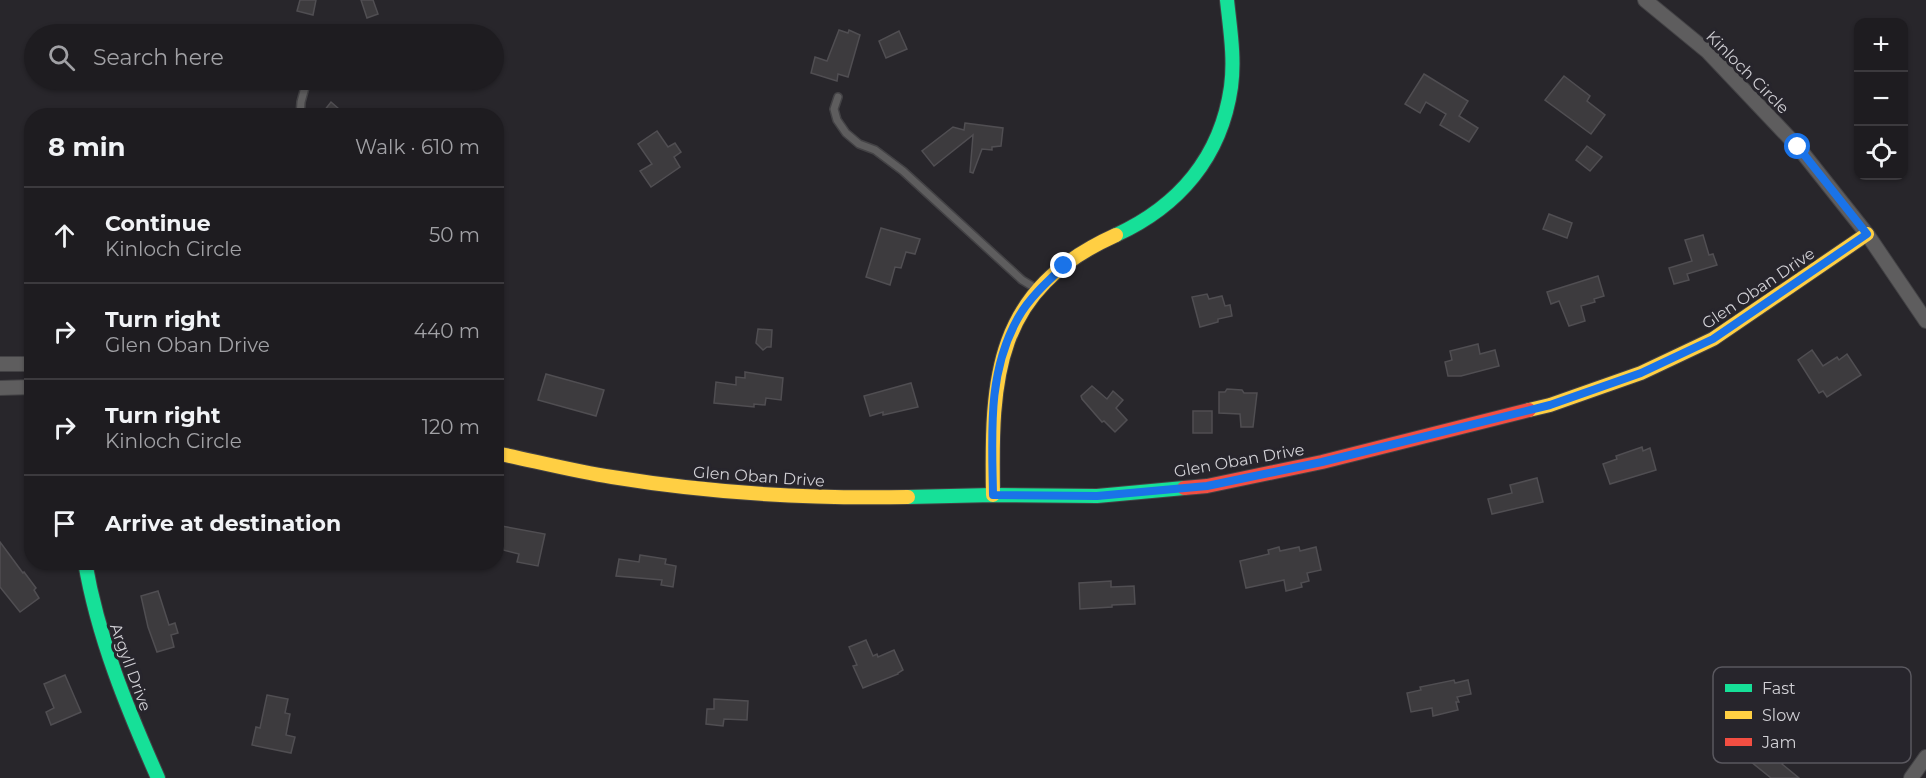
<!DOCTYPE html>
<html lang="en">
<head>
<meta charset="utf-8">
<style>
	:root { --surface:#1e1c20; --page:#2b292d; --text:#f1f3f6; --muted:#a1a1a5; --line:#3c3a3e }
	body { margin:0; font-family:Montserrat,sans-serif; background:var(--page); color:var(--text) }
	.controls { position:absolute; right:18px; top:18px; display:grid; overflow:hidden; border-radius:12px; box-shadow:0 2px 4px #0004 }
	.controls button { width:54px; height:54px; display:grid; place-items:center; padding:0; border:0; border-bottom:2px solid var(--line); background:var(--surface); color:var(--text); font:30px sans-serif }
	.stop { position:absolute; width:18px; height:18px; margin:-14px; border:4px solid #1a73e8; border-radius:50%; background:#fff }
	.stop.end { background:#1a73e8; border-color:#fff; box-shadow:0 2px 6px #0008 }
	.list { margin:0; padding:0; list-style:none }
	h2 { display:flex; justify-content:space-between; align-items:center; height:78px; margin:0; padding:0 24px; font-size:26px }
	h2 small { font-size:20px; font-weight:400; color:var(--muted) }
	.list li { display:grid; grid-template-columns:39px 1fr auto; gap:18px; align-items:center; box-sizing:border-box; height:96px; padding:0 24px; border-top:2px solid var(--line) }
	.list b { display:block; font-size:22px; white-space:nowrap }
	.list p { margin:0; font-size:20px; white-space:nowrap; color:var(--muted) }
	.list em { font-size:20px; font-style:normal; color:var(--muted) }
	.icon { flex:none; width:33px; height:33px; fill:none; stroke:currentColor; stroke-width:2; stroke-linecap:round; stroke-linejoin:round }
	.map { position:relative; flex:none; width:1926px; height:778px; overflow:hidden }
	.search { position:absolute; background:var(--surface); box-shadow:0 2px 4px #0004; left:24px; top:24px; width:480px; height:66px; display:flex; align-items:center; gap:15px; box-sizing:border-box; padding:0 21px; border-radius:33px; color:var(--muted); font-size:22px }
	.panel { position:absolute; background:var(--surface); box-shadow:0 2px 4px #0004; left:24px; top:108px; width:480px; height:462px; border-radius:24px }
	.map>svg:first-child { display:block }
	.building { fill:#3d3b3e; stroke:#504e52; stroke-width:1.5 }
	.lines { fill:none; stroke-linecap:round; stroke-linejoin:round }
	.lane-casing { stroke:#434245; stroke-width:10 }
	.street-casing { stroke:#434245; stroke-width:16 }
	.fast-casing { stroke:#434245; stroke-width:16 }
	.slow-casing { stroke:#434245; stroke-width:16 }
	.jam-casing { stroke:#434245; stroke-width:16 }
	.lane { stroke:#5e5d5e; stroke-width:7 }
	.street { stroke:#5e5d5e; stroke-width:14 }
	.fast { stroke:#16e098; stroke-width:14 }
	.slow { stroke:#ffcf43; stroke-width:14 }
	.jam { stroke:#f24e42; stroke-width:14 }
	.route { stroke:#1a73e8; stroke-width:8 }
	.labels { text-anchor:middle; stroke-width:6; stroke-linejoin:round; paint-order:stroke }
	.street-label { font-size:16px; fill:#d1d0d5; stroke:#27252c }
	.key { fill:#27252c; stroke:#5a585f; stroke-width:1.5 }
	.key-label { font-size:16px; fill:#d1d0d5 }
</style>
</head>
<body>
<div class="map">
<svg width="1926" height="778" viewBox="0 0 1926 778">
	<rect width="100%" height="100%" fill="#28262b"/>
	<!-- building -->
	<g class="building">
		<path d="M 300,0 L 316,0 L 313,15 L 297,11 Z"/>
		<path d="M 361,0 L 373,0 L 378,14 L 367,18 Z"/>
		<path d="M 839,30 L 848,33 L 849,30 L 860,35 L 848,77 L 838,74 L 837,81 L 811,73 L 815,57 L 827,61 Z"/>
		<path d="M 899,31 L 907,49 L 886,58 L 879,41 Z"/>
		<path d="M 1424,74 L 1468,101 L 1459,116 L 1478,128 L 1469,142 L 1440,125 L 1446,114 L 1426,102 L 1420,113 L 1405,104 Z"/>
		<path d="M 1564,76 L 1590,96 L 1587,101 L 1605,115 L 1591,134 L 1545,100 Z"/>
		<path d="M 331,102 L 347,116 L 320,116 Z"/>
		<path d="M 965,123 L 1003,128 L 1001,146 L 992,147 L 992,150 L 982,149 L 973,173 L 970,172 L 973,135 L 934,166 L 922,151 L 953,127 L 964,130 Z"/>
		<path d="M 657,131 L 668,147 L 675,143 L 681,152 L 674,157 L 680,167 L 651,187 L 640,171 L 652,164 L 638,144 Z"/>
		<path d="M 1587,146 L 1602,157 L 1590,171 L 1576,160 Z"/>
		<path d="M 1549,214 L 1572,223 L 1567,238 L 1543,229 Z"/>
		<path d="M 881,228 L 920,239 L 915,254 L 906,252 L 901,268 L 895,267 L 890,285 L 866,277 Z"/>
		<path d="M 1703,235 L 1709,255 L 1713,254 L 1717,265 L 1687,274 L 1689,280 L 1674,284 L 1669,268 L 1692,261 L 1685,240 Z"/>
		<path d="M 1598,276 L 1604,296 L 1594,299 L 1595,302 L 1581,306 L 1585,321 L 1569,326 L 1559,301 L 1551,304 L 1547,292 Z"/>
		<path d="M 1207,294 L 1209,299 L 1222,296 L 1225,306 L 1230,305 L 1232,316 L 1218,319 L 1218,322 L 1200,327 L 1192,297 Z"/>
		<path d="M 758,329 L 772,330 L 771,347 L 767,347 L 763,350 L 756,343 Z"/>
		<path d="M 1478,344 L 1480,354 L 1495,350 L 1499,366 L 1461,376 L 1448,376 L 1445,362 L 1452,360 L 1450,351 Z"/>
		<path d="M 1812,350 L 1823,366 L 1837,357 L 1839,360 L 1847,354 L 1861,375 L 1827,397 L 1823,391 L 1819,393 L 1798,360 Z"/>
		<path d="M 745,372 L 783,378 L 781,400 L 766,398 L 765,405 L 754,404 L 754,407 L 714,403 L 716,382 L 736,385 L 736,377 L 745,378 Z"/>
		<path d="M 546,374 L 604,390 L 596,416 L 538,400 Z"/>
		<path d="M 911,383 L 918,407 L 883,415 L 883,412 L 870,416 L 864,396 Z"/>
		<path d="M 1092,386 L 1107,399 L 1113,391 L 1123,400 L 1116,408 L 1127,420 L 1115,432 L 1104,421 L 1102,422 L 1082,399 L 1081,396 Z"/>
		<path d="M 1227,389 L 1242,390 L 1244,393 L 1257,393 L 1253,427 L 1241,427 L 1240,414 L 1219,413 L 1219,392 L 1225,392 Z"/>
		<rect x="1193" y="411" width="19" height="22"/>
		<path d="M 1642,447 L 1643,451 L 1650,448 L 1656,470 L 1610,484 L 1603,464 L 1617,459 L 1616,456 Z"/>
		<path d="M 1537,478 L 1543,502 L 1492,514 L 1488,499 L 1512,493 L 1510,485 Z"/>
		<path d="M 496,525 L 545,534 L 538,566 L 517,562 L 519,554 L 503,550 L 503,547 L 496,545 Z"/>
		<path d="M 0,542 L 23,573 L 24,572 L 36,588 L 34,590 L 39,598 L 20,612 L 0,587 Z"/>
		<path d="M 1279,547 L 1280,551 L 1299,547 L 1300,551 L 1316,547 L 1321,570 L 1307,573 L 1309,581 L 1301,583 L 1302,587 L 1286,591 L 1284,580 L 1246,588 L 1240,561 L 1269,554 L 1268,550 Z"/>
		<path d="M 640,555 L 666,559 L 665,564 L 676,566 L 673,587 L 661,585 L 662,580 L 616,576 L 619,559 L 639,562 Z"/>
		<path d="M 1111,581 L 1111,587 L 1134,586 L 1135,604 L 1112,605 L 1112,607 L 1080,609 L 1079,583 Z"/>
		<path d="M 158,591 L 169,625 L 175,623 L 178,633 L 171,635 L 174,647 L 157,652 L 148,627 L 141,596 Z"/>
		<path d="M 866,640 L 873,656 L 877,654 L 878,657 L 894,650 L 903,670 L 898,673 L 898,674 L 863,688 L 853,666 L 857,665 L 849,647 Z"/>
		<path d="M 65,675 L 81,712 L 51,725 L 46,712 L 54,708 L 44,684 Z"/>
		<path d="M 1454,680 L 1455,683 L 1468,680 L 1471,694 L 1457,697 L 1459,702 L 1456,702 L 1458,710 L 1433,716 L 1432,708 L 1411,712 L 1407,693 L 1421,690 L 1420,687 Z"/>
		<path d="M 267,695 L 288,699 L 285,713 L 290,714 L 286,735 L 295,737 L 291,753 L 252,745 L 256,727 L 260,728 Z"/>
		<path d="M 714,699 L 748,701 L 747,720 L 724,719 L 723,726 L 706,724 L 707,709 L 714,709 Z"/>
		<path d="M 1777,727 L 1799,744 L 1782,764 L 1799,778 L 1771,778 L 1740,753 L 1750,742 L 1758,749 Z"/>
	</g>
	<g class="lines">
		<!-- lane casing -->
		<g class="lane-casing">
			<g id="lane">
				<path d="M 838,97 L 834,109 L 837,120 L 846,133 L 859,144 L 875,150 L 903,171 L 1022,280 L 1037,289"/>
				<path d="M 300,116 L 301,102 L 307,80"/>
			</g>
		</g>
		<!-- street casing -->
		<g class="street-casing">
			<g id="street">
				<path d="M 1645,0 L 1707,51 L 1798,147 L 1867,234 L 1926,321"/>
				<path d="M 0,364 L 32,364"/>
				<path d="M 0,388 L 32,387"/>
				<path d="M 1911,778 L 1926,757"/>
			</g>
		</g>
		<!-- fast casing -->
		<g class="fast-casing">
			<g id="fast">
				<path d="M 1116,235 C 1179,206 1221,157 1231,87 C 1235,58 1230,29 1227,0"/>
				<path d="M 908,497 L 993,495 L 1097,496 L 1184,488"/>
				<path d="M 85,562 C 98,638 127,708 158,778"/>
			</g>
		</g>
		<!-- slow casing -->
		<g class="slow-casing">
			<g id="slow">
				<path d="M 1529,410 L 1550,405 L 1641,373 L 1713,339 L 1867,234"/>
				<path d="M 496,453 C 535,461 573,471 612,477 C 710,493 809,499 908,497"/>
				<path d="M 993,495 C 991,377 994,290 1116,235"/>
			</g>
		</g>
		<!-- jam casing -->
		<g class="jam-casing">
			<path id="jam" d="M 1184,488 L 1207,486 L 1322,462 L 1529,410"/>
		</g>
		<!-- lane -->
		<use href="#lane" class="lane"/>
		<!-- street -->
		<use href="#street" class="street"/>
		<!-- fast -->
		<use href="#fast" class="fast"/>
		<!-- slow -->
		<use href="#slow" class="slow"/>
		<!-- jam -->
		<use href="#jam" class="jam"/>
	</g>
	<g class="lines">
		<!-- route -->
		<path class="route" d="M 1064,266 C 1048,281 1029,298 1018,318 C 987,373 992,434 993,495 L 1097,496 L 1207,486 L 1322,462 L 1550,405 L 1641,373 L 1713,339 L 1867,234 L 1798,147"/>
	</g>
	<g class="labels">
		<!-- street labels -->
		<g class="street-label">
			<text transform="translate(1748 72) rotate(45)" y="6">Kinloch Circle</text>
			<text transform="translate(1758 288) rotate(-34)" y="6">Glen Oban Drive</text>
			<text transform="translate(1239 460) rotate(-10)" y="6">Glen Oban Drive</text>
			<text transform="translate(759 476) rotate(4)" y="6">Glen Oban Drive</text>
			<text transform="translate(131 667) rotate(70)" y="6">Argyll Drive</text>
		</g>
	</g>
	<!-- legend -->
	<rect x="1713" y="667" width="198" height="96" rx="9" class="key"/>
	<rect x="1725" y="684" width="27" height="8" fill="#16e098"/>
	<rect x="1725" y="711" width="27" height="8" fill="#ffcf43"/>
	<rect x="1725" y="738" width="27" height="8" fill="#f24e42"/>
	<g class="key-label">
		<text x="1762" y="694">Fast</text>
		<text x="1762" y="721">Slow</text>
		<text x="1762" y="748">Jam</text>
	</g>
</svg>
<div class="controls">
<button>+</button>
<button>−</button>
<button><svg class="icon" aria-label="locate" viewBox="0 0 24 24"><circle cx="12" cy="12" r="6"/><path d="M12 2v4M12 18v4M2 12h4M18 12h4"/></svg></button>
</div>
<div class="stop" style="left:1798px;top:147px"></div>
<div class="stop end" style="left:1064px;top:266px"></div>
<div class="search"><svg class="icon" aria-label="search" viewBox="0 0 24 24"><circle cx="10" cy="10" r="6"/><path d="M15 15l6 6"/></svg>Search here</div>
<section class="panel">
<h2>8 min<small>Walk · 610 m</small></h2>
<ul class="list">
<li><svg class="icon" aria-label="ahead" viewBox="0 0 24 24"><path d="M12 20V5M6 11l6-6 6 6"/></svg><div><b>Continue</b><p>Kinloch Circle</p></div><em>50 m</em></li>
<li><svg class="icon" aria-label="right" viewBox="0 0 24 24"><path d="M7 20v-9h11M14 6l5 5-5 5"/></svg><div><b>Turn right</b><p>Glen Oban Drive</p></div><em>440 m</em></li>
<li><svg class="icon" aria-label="right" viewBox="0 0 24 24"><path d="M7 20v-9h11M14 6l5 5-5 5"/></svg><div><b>Turn right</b><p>Kinloch Circle</p></div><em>120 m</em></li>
<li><svg class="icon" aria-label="arrive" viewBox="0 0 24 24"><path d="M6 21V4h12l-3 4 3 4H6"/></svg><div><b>Arrive at destination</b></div></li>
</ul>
</section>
</div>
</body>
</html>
